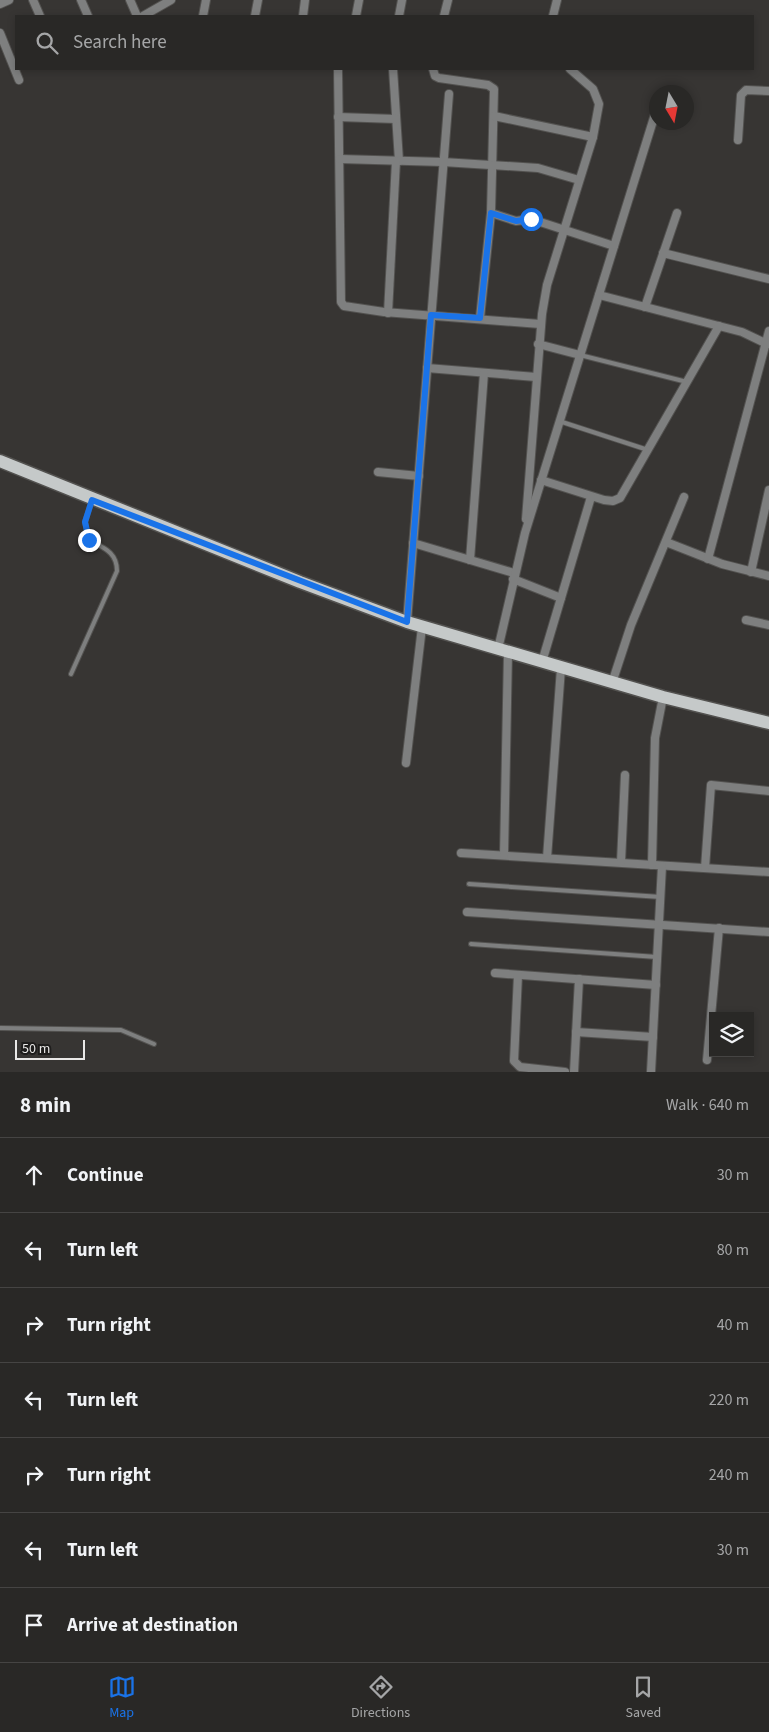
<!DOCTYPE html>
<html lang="en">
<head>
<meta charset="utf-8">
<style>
	:root { --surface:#292826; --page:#31302e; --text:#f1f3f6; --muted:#a5a6a7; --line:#454443; --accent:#1a73e8 }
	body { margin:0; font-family:"Source Sans 3",sans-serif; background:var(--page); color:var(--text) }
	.controls { position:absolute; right:15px; bottom:15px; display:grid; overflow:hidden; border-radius:0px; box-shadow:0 2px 8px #0003 }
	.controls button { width:45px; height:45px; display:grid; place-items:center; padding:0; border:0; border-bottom:1px solid var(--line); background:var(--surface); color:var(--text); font:25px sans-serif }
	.compass { position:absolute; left:649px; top:85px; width:45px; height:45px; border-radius:50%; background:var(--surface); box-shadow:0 2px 8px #0003; rotate:170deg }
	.scale { position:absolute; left:15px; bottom:12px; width:70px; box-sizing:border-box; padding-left:5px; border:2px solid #e9e8e7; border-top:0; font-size:14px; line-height:18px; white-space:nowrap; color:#e9e8e7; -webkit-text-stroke:4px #1e1d1c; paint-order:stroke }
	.stop { position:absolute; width:15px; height:15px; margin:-11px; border:4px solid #1a73e8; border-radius:50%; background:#fff }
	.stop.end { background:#1a73e8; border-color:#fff; box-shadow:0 1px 5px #0008 }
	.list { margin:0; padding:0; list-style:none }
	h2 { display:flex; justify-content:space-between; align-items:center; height:65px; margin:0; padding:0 20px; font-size:21px }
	h2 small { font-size:16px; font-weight:400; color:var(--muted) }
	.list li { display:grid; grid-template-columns:32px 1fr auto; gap:15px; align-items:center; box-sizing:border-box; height:75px; padding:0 20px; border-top:1px solid var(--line) }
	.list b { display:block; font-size:19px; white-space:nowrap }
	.list em { font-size:16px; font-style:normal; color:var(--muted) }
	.icon { flex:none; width:28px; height:28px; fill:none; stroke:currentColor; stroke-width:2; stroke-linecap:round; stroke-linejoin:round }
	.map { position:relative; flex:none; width:769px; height:1072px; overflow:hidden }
	.search { position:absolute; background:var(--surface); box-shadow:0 2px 8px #0003; left:15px; right:15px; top:15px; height:55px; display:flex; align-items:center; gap:12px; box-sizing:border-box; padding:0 18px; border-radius:0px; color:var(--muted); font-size:19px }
	.sheet { height:590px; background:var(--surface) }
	nav { display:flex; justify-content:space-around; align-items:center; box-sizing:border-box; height:70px; border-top:1px solid var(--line); background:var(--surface); font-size:14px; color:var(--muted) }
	nav a { display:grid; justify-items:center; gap:2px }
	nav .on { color:var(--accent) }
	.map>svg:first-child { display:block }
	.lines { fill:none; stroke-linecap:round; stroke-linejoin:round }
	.service-casing { stroke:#535250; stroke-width:6 }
	.minor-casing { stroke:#535250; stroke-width:10 }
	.primary-casing { stroke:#535250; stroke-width:15 }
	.service { stroke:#7e7f7f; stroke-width:4 }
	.minor { stroke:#7e7f7f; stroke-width:8 }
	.primary { stroke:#c5c9c9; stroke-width:12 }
	.route { stroke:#1a73e8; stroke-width:6 }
</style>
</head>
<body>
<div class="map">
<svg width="769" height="1072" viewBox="0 0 769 1072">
	<rect width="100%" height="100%" fill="#373533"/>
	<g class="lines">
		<!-- service casing -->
		<g class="service-casing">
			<g id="service">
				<path d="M 580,355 L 687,382"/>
				<path d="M 559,421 L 648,450"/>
				<path d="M 71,674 L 117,571 C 117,552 104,548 89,540 L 85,522 L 92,500"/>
				<path d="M 469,884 L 661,897"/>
				<path d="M 471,944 L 657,957"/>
				<path d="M 0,1028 L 121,1030 L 154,1044"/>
			</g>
		</g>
		<!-- minor casing -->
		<g class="minor-casing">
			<g id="minor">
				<path d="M 33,0 L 40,16"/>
				<path d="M 81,0 L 88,16"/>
				<path d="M 130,0 L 137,16"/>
				<path d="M 0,4 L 9,0"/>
				<path d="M 143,16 L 171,0"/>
				<path d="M 203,16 L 206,0"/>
				<path d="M 255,16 L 258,0"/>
				<path d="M 303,16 L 305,0"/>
				<path d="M 356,16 L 359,0"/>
				<path d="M 399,16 L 402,0"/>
				<path d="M 444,16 L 448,0"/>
				<path d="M 553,16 L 557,0"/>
				<path d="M 0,33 L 19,80"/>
				<path d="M 338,69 L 341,302 L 344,306 L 384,312 L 540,324"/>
				<path d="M 393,69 L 399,161"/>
				<path d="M 433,69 L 435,76 L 439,78 L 488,85 L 494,89 L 491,213 L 516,221 L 531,219 L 614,246"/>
				<path d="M 494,116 L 593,137"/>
				<path d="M 338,117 L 396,119"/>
				<path d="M 738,140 L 741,95 L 746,90 L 769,91"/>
				<path d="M 340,159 L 443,162 L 538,168 L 579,180"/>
				<path d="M 663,253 L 769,279"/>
				<path d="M 599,295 L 742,332 L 767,344"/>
				<path d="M 645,307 L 677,213"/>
				<path d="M 388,313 L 396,161"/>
				<path d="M 480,318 L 491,213"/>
				<path d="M 538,344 L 580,355"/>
				<path d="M 427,368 L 536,377"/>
				<path d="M 378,472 L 419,476"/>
				<path d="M 541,480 L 604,500 L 613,501 L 620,498 L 719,326"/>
				<path d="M 526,519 L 542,314 L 547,285 L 593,137 L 599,104 L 593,89 L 570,69"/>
				<path d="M 666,542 L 722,564 L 769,576"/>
				<path d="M 413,543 L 514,573"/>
				<path d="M 708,559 L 769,331"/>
				<path d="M 470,560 L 484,373"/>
				<path d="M 751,572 L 769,490"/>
				<path d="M 513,579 L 561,598"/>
				<path d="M 746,620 L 769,625"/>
				<path d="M 407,622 L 449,94"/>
				<path d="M 498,649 L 525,533 L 656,111"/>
				<path d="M 542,662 L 591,497"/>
				<path d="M 612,683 L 631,625 L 684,497"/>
				<path d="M 406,763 L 422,627"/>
				<path d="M 461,853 L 769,872"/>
				<path d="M 504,855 L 508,652"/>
				<path d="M 547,858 L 561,668"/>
				<path d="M 621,862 L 625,775"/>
				<path d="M 652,865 L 655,738 L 663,697"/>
				<path d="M 705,868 L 711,785 L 769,791"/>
				<path d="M 467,912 L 769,932"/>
				<path d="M 495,973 L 656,985"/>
				<path d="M 518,975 L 514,1061 L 520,1067 L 565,1072"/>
				<path d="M 576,1032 L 653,1037"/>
				<path d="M 707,1060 L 719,928"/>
				<path d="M 574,1072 L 579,979"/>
				<path d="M 651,1072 L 662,866"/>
			</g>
		</g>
		<!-- primary casing -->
		<g class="primary-casing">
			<path id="primary" d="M 0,461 L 300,582 L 407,622 L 663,697 L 769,723"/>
		</g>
		<!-- service -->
		<use href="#service" class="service"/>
		<!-- minor -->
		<use href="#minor" class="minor"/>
		<!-- primary -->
		<use href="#primary" class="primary"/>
	</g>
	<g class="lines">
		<!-- route -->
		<path class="route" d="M 89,540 L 85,522 L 92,500 L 407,622 L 431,315 L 480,318 L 491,213 L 516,221 L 531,219"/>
	</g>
</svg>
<div class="controls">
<button><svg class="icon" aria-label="layers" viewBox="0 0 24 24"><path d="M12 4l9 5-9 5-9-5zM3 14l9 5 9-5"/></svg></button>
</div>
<svg class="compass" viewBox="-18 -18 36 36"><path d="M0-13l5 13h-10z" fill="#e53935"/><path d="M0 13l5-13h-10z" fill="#a5a6a7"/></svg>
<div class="scale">50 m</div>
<div class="stop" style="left:531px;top:219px"></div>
<div class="stop end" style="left:89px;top:540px"></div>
<div class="search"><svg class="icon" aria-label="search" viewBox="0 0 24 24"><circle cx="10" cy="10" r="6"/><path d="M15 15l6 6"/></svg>Search here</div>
</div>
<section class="sheet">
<h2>8 min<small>Walk · 640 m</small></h2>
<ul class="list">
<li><svg class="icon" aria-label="ahead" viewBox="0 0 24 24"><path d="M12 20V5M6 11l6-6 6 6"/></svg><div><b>Continue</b></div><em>30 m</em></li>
<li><svg class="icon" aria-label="left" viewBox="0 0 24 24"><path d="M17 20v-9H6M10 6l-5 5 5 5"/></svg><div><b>Turn left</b></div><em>80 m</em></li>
<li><svg class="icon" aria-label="right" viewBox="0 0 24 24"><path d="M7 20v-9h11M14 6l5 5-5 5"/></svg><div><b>Turn right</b></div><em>40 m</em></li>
<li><svg class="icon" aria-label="left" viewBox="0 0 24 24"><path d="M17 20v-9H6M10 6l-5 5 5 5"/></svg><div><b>Turn left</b></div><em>220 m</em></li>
<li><svg class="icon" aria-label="right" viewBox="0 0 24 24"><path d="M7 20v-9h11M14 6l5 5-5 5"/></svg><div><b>Turn right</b></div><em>240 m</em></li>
<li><svg class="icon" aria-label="left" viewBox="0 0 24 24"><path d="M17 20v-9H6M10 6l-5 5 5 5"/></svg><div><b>Turn left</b></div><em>30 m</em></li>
<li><svg class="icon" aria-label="arrive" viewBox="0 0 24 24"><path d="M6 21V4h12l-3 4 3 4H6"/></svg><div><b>Arrive at destination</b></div></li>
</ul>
</section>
<nav>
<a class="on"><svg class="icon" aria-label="map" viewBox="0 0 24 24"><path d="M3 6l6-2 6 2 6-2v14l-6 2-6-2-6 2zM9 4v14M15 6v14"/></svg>Map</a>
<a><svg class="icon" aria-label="directions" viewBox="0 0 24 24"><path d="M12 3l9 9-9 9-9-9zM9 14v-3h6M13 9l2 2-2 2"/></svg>Directions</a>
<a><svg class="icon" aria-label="saved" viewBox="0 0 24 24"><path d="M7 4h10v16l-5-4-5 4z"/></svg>Saved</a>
</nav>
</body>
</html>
